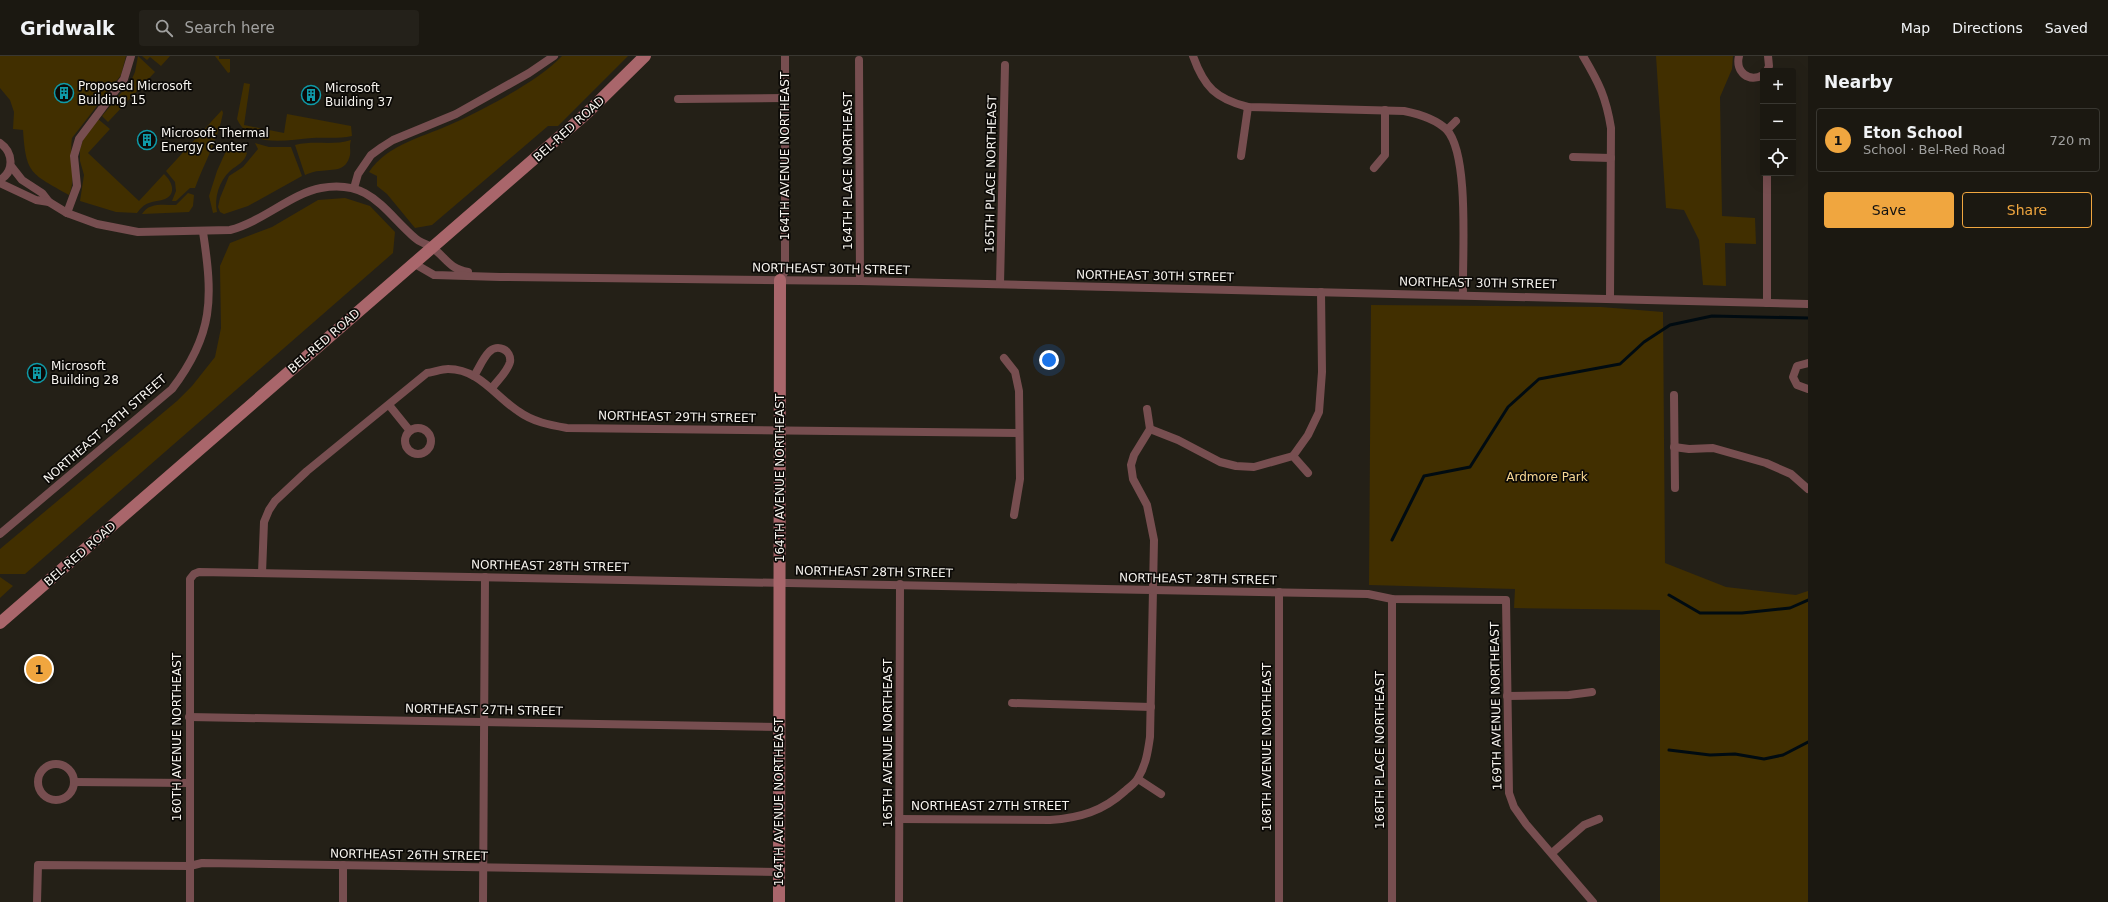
<!DOCTYPE html>
<html lang="en">
<head>
<meta charset="utf-8">
<style>
	:root { --surface:#1b1811; --page:#24211a; --text:#f1f3f6; --muted:#a0a09f; --line:#393731; --accent:#f0a63f }
	body { margin:0; font-family:"DejaVu Sans",sans-serif; background:var(--page); color:var(--text) }
	.controls { position:absolute; right:12px; top:12px; display:grid; overflow:hidden; border-radius:4px; box-shadow:0 4px 16px #0002 }
	.controls button { width:36px; height:36px; display:grid; place-items:center; padding:0; border:0; border-bottom:1px solid var(--line); background:var(--surface); color:var(--text); font:20px sans-serif }
	.you { position:absolute; left:1049px; top:304px; width:14px; height:14px; margin:-10px; border:3px solid #fff; border-radius:50%; background:#1a73e8; box-shadow:0 0 0 6px #1a73e833 }
	.badge { display:grid; place-items:center; width:26px; height:26px; border-radius:50%; background:var(--accent); color:#111; font-size:13px; font-weight:700 }
	.pin { position:absolute; translate:-50% -50%; border:2px solid #fff; box-shadow:0 1px 4px #0006 }
	.list { margin:0; padding:0; list-style:none }
	h2 { display:flex; justify-content:space-between; align-items:center; height:52px; margin:0; padding:0 16px; font-size:17px }
	h2 small { font-size:13px; font-weight:400; color:var(--muted) }
	.list li { display:grid; grid-template-columns:26px 1fr auto; gap:12px; align-items:center; box-sizing:border-box; height:64px; margin:0 8px 8px; padding:0 8px; border:1px solid var(--line); border-radius:4px }
	.list b { display:block; font-size:15px; white-space:nowrap }
	.list p { margin:0; font-size:13px; white-space:nowrap; color:var(--muted) }
	.list em { font-size:13px; font-style:normal; color:var(--muted) }
	.actions { display:flex; gap:8px; padding:12px 16px }
	.actions a { flex:1; padding:9px 0; border:1px solid var(--accent); border-radius:4px; text-align:center; font-size:14px; color:var(--accent) }
	.actions .main { background:var(--accent); color:#111 }
	.icon { flex:none; width:22px; height:22px; fill:none; stroke:currentColor; stroke-width:2; stroke-linecap:round; stroke-linejoin:round }
	.map { position:relative; flex:none; width:1808px; height:846px; overflow:hidden }
	header { display:flex; align-items:center; gap:24px; box-sizing:border-box; height:56px; padding:0 20px; background:var(--surface); border-bottom:1px solid var(--line) }
	header strong { font-size:19px }
	nav { display:flex; gap:22px; margin-inline-start:auto; font-size:14px }
	.search { width:280px; height:36px; background:var(--page); display:flex; align-items:center; gap:10px; box-sizing:border-box; padding:0 14px; border-radius:4px; color:var(--muted); font-size:15px }
	main { display:flex }
	aside { flex:1; background:var(--surface) }
	.map>svg:first-child { display:block }
	.green { fill:#412f00 }
	.lines { fill:none; stroke-linecap:round; stroke-linejoin:round }
	.stream { stroke:#000b11; stroke-width:3 }
	.street { stroke:#774e50; stroke-width:8 }
	.secondary { stroke:#a9666b; stroke-width:12 }
	.labels { text-anchor:middle; stroke-width:3.5; stroke-linejoin:round; paint-order:stroke }
	.poi-label { font-size:12px; fill:#f7f4ef; stroke:#0c0a07; text-anchor:start }
	.street-label { font-size:12px; fill:#f7f4ef; stroke:#0c0a07 }
	.park-label { font-size:12px; fill:#f8d893; stroke:#0c0a07 }
</style>
</head>
<body>
<header>
<strong>Gridwalk</strong>
<div class="search"><svg class="icon" aria-label="search" viewBox="0 0 24 24"><circle cx="10" cy="10" r="6"/><path d="M15 15l6 6"/></svg>Search here</div>
<nav><a>Map</a><a>Directions</a><a>Saved</a></nav>
</header>
<main>
<div class="map">
<svg width="1808" height="846" viewBox="0 0 1808 846">
	<rect width="100%" height="100%" fill="#242017"/>
	<!-- green -->
	<g class="green">
		<path d="M 0,0 L 126,0 L 121,19 L 72,82 C 69,101 77,122 69,139 C 31,117 26,119 23,74 L 13,73 L 14,56 L 10,44 L 0,32 Z"/>
		<path d="M 138,0 L 155,16 L 108,66 L 102,60 L 131,25 L 135,16 Z"/>
		<path d="M 142,0 L 170,0 L 161,10 L 150,1 L 147,4 Z"/>
		<path d="M 215,0 L 219,0 L 219,3 L 230,3 L 230,16 L 228,17 Z"/>
		<path d="M 562,0 L 628,0 L 558,70 L 548,70 L 432,169 L 415,172 L 387,138 L 377,130 L 377,120 L 369,116 C 387,88 427,80 456,66 C 486,52 540,24 562,0 Z"/>
		<path d="M 1656,0 L 1733,0 L 1732,13 L 1720,41 L 1722,160 L 1755,162 L 1756,188 L 1725,187 L 1726,230 L 1703,229 L 1699,184 L 1684,154 L 1666,152 Z"/>
		<path d="M 244,27 L 250,28 L 244,69 L 284,77 L 287,58 L 351,70 L 352,80 C 338,83 325,81 312,82 C 286,84 251,93 237,63 Z"/>
		<path d="M 222,54 L 223,57 C 218,84 204,107 195,132 L 190,132 L 176,145 L 172,145 L 176,135 L 175,126 L 166,115 Z"/>
		<path d="M 98,63 L 110,73 L 88,97 L 139,145 L 164,118 C 172,125 177,138 165,143 C 160,145 154,145 149,147 C 143,149 141,152 137,157 L 116,156 L 80,145 L 84,119 L 80,105 L 80,93 L 84,81 Z"/>
		<path d="M 351,84 C 349,90 351,94 350,99 C 346,116 334,113 320,115 C 315,115 310,117 305,119 L 295,89 C 314,84 333,90 351,84 Z"/>
		<path d="M 255,87 L 269,91 L 291,91 L 302,120 L 248,150 L 224,158 L 220,156 L 218,151 L 220,142 L 229,120 L 243,111 L 258,93 Z"/>
		<path d="M 238,90 L 247,97 C 245,106 237,109 230,115 C 219,125 214,142 217,156 L 213,157 L 209,140 L 217,115 L 226,95 L 230,91 Z"/>
		<path d="M 188,137 L 194,139 L 193,150 L 189,156 L 142,158 C 149,146 164,149 176,149 Z"/>
		<path d="M 345,142 L 370,150 L 395,176 L 393,197 L 25,518 L 0,518 L 0,493 L 177,345 L 192,330 L 215,301 L 221,272 L 220,210 L 230,187 L 272,171 L 318,144 Z"/>
		<path d="M 1371,249 L 1601,251 L 1663,256 L 1665,507 L 1726,531 L 1796,539 L 1808,535 L 1808,846 L 1660,846 L 1660,554 L 1514,552 L 1515,533 L 1369,529 Z"/>
		<path d="M 0,521 L 13,530 L 0,542 Z"/>
	</g>
	<g class="lines">
		<!-- stream -->
		<g class="stream">
			<path d="M 1392,484 L 1424,420 L 1470,411 L 1508,351 L 1539,323 L 1620,308 L 1644,286 L 1670,269 L 1712,260 L 1808,262"/>
			<path d="M 1669,539 L 1700,557 L 1742,557 L 1790,552 L 1808,544"/>
			<path d="M 1669,694 L 1710,699 L 1735,698 L 1764,703 L 1783,699 L 1808,686"/>
		</g>
		<!-- street -->
		<g class="street">
			<path d="M 1193,0 C 1204,31 1216,43 1248,51 L 1404,55 C 1419,58 1436,63 1447,74 C 1470,100 1462,202 1463,239"/>
			<path d="M 1583,0 C 1599,27 1606,41 1611,72 L 1610,242"/>
			<path d="M 1739,0 C 1735,16 1749,27 1763,19"/>
			<path d="M 859,4 L 860,225"/>
			<path d="M 1767,15 L 1769,10 L 1768,0"/>
			<path d="M 678,43 L 785,42"/>
			<path d="M 1447,74 L 1456,65"/>
			<path d="M 0,87 C 13,96 15,115 0,124"/>
			<path d="M 1241,100 L 1248,51"/>
			<path d="M 1573,101 L 1611,102"/>
			<path d="M 11,110 L 22,124 L 42,137 L 49,146 L 67,157 L 97,168 L 138,176 L 230,174 C 262,166 292,137 321,132 C 370,123 384,155 415,182 C 420,187 428,188 434,193 C 448,204 449,212 468,216"/>
			<path d="M 1374,112 L 1385,99 L 1385,54"/>
			<path d="M 1767,117 L 1767,247"/>
			<path d="M 0,127 L 36,144 L 49,146"/>
			<path d="M 354,132 L 358,118 L 371,99 L 382,91 L 393,84 L 456,58 L 529,17 L 554,0"/>
			<path d="M 67,157 L 77,130 L 74,100 L 79,83 L 124,23 L 131,0"/>
			<path d="M 415,208 L 434,219 L 500,221 L 860,225 L 1808,248"/>
			<path d="M 780,224 L 785,215 L 785,0"/>
			<path d="M 1000,228 L 1005,9"/>
			<path d="M 1004,302 L 1015,316 L 1019,335 L 1020,423 L 1014,459"/>
			<path d="M 1808,307 L 1797,310 L 1793,321 L 1797,329 L 1808,333"/>
			<path d="M 474,320 C 479,312 483,302 489,296 C 497,287 512,294 510,306 C 508,315 497,325 492,332"/>
			<path d="M 1674,339 L 1675,432"/>
			<path d="M 389,349 L 410,375"/>
			<circle cx="418" cy="385" r="13"/>
			<path d="M 1150,373 L 1178,384 L 1220,406 L 1236,410 L 1254,411 L 1293,400 L 1308,417"/>
			<path d="M 1674,391 L 1689,393 L 1713,392 L 1766,407 L 1791,418 L 1808,433"/>
			<path d="M 1293,400 L 1308,379 L 1319,356 L 1322,316 L 1321,236"/>
			<path d="M 0,478 L 172,333 C 214,278 213,242 203,176"/>
			<path d="M 262,517 L 264,466 L 269,454 L 275,445 L 307,415 L 427,317 C 434,316 442,313 448,313 C 479,313 495,340 518,355 C 533,366 550,369 567,372 L 1019,377"/>
			<path d="M 1507,640 L 1569,639 L 1592,636"/>
			<path d="M 1012,647 L 1151,651"/>
			<path d="M 189,661 L 779,671"/>
			<circle cx="56" cy="726" r="18"/>
			<path d="M 1138,723 L 1161,738"/>
			<path d="M 74,726 L 189,727"/>
			<path d="M 899,763 L 1050,764 C 1080,762 1103,755 1125,735 C 1129,731 1136,727 1138,722 C 1146,709 1148,695 1150,681 L 1154,484 L 1147,449 L 1133,423 L 1131,409 L 1134,399 L 1150,373 L 1147,353"/>
			<path d="M 1552,797 L 1584,769 L 1599,763"/>
			<path d="M 37,846 L 38,809 L 190,810 L 202,807 L 779,816"/>
			<path d="M 190,846 L 190,523 L 194,518 L 199,516 L 1368,538 L 1392,543 L 1506,544 L 1509,737 L 1514,751 L 1526,768 L 1593,846"/>
			<path d="M 343,846 L 343,809"/>
			<path d="M 483,846 L 485,521"/>
			<path d="M 899,846 L 900,528"/>
			<path d="M 1279,846 L 1279,536"/>
			<path d="M 1392,846 L 1392,543"/>
		</g>
		<!-- secondary -->
		<g class="secondary">
			<path d="M 0,567 L 587,57 L 645,0"/>
			<path d="M 779,846 L 780,224"/>
		</g>
	</g>
	<!-- icons -->
	<defs>
		<g id="building-ring" transform="scale(1)"><circle r="9.5" fill="#0c0a07" stroke="#0f9aa8" stroke-width="1.5"/><path d="M-4-6H4V6H1V3H-1V6H-4ZM-2.5-4.3h1.7v1.8h-1.7ZM.8-4.3h1.7v1.8H.8ZM-2.5-1h1.7V.8h-1.7ZM.8-1h1.7V.8H.8Z" fill="#0f9aa8"/></g>
	</defs>
	<g fill-rule="evenodd">
		<use href="#building-ring" x="64" y="37"/>
		<use href="#building-ring" x="311" y="39"/>
		<use href="#building-ring" x="147" y="84"/>
		<use href="#building-ring" x="37" y="317"/>
	</g>
	<g class="labels">
		<!-- poi labels -->
		<g class="poi-label">
			<text x="78" y="34">Proposed Microsoft<tspan x="78" dy="14">Building 15</tspan></text>
			<text x="325" y="36">Microsoft<tspan x="325" dy="14">Building 37</tspan></text>
			<text x="161" y="81">Microsoft Thermal<tspan x="161" dy="14">Energy Center</tspan></text>
			<text x="51" y="314">Microsoft<tspan x="51" dy="14">Building 28</tspan></text>
		</g>
		<!-- street labels -->
		<g class="street-label">
			<text transform="translate(569 73) rotate(-42)" y="4">BEL-RED ROAD</text>
			<text transform="translate(785 100) rotate(-90)" y="4">164TH AVENUE NORTHEAST</text>
			<text transform="translate(848 115) rotate(-90)" y="4">164TH PLACE NORTHEAST</text>
			<text transform="translate(991 118) rotate(-89)" y="4">165TH PLACE NORTHEAST</text>
			<text transform="translate(831 213) rotate(1)" y="4">NORTHEAST 30TH STREET</text>
			<text transform="translate(1155 220) rotate(1)" y="4">NORTHEAST 30TH STREET</text>
			<text transform="translate(1478 227) rotate(1)" y="4">NORTHEAST 30TH STREET</text>
			<text transform="translate(324 285) rotate(-41)" y="4">BEL-RED ROAD</text>
			<text transform="translate(677 361) rotate(1)" y="4">NORTHEAST 29TH STREET</text>
			<text transform="translate(105 373) rotate(-41)" y="4">NORTHEAST 28TH STREET</text>
			<text transform="translate(780 422) rotate(-90)" y="4">164TH AVENUE NORTHEAST</text>
			<text transform="translate(80 498) rotate(-41)" y="4">BEL-RED ROAD</text>
			<text transform="translate(550 510) rotate(1)" y="4">NORTHEAST 28TH STREET</text>
			<text transform="translate(874 516) rotate(1)" y="4">NORTHEAST 28TH STREET</text>
			<text transform="translate(1198 523) rotate(1)" y="4">NORTHEAST 28TH STREET</text>
			<text transform="translate(1496 650) rotate(-91)" y="4">169TH AVENUE NORTHEAST</text>
			<text transform="translate(484 654) rotate(1)" y="4">NORTHEAST 27TH STREET</text>
			<text transform="translate(177 681) rotate(-90)" y="4">160TH AVENUE NORTHEAST</text>
			<text transform="translate(888 687) rotate(-90)" y="4">165TH AVENUE NORTHEAST</text>
			<text transform="translate(1267 691) rotate(-90)" y="4">168TH AVENUE NORTHEAST</text>
			<text transform="translate(1380 694) rotate(-90)" y="4">168TH PLACE NORTHEAST</text>
			<text transform="translate(779 746) rotate(-90)" y="4">164TH AVENUE NORTHEAST</text>
			<text x="990" y="754">NORTHEAST 27TH STREET</text>
			<text transform="translate(409 799) rotate(1)" y="4">NORTHEAST 26TH STREET</text>
		</g>
		<!-- park labels -->
		<g class="park-label">
			<text x="1547" y="425">Ardmore Park</text>
		</g>
	</g>
</svg>
<div class="controls">
<button>+</button>
<button>−</button>
<button><svg class="icon" aria-label="locate" viewBox="0 0 24 24"><circle cx="12" cy="12" r="6"/><path d="M12 2v4M12 18v4M2 12h4M18 12h4"/></svg></button>
</div>
<div class="you"></div>
<div class="pin badge" style="left:39px;top:613px">1</div>
</div>
<aside>
<h2>Nearby<small></small></h2>
<ul class="list">
<li><span class="badge">1</span><div><b>Eton School</b><p>School · Bel-Red Road</p></div><em>720 m</em></li>
</ul>
<div class="actions"><a class="main">Save</a><a>Share</a></div>
</aside>
</main>
</body>
</html>
